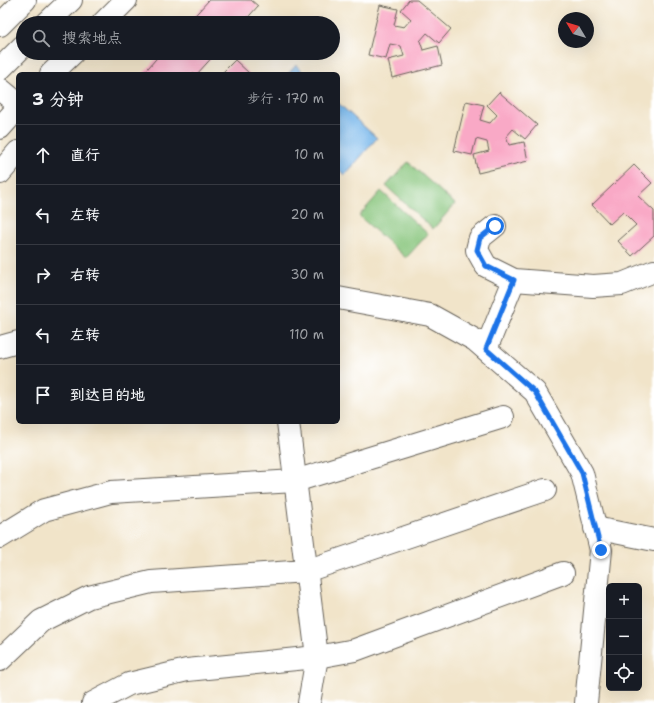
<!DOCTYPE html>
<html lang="zh">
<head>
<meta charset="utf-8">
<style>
	:root { --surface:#171b24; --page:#20242c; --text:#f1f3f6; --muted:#9ea1a6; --line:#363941 }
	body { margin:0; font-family:"Shantell Sans","LXGW WenKai TC",sans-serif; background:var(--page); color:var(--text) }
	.controls { position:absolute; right:12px; bottom:12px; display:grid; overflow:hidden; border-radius:6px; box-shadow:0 4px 16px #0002 }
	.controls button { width:36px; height:36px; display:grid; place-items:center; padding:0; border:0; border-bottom:1px solid var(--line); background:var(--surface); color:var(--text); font:20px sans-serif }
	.compass { position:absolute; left:558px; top:12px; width:36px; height:36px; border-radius:50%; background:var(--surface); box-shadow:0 4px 16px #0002; rotate:308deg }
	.stop { position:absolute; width:12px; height:12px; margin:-9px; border:3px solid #1a73e8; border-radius:50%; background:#fff }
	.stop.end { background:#1a73e8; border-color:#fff; box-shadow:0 1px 4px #0008 }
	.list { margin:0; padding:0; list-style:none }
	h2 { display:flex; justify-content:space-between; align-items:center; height:52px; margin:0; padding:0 16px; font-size:17px }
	h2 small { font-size:13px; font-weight:400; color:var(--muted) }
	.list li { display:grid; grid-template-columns:26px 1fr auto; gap:12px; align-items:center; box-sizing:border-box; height:60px; padding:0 16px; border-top:1px solid var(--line) }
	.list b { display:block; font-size:15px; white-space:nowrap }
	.list em { font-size:13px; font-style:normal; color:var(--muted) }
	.icon { flex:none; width:22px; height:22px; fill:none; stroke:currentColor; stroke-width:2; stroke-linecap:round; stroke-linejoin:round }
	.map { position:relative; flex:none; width:654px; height:703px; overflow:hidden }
	.search { position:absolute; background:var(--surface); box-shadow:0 4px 16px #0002; left:16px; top:16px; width:324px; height:44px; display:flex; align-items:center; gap:10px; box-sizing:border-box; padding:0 14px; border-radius:22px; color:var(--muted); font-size:15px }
	.panel { position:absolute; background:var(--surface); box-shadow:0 4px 16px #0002; left:16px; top:72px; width:324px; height:352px; border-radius:6px }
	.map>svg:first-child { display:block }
	.pitch { fill:#87c57c; stroke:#52704c }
	.water { fill:#78b7eb; stroke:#4a6a84 }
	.building { fill:#f9a9c6 }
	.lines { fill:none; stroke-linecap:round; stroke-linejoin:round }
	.minor-casing { stroke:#676259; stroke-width:24 }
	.highway-casing { stroke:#676259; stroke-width:24 }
	.minor { stroke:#fff; stroke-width:22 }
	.highway { stroke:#fff; stroke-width:22 }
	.route { stroke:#1a73e8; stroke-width:5 }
</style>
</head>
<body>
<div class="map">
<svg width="654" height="703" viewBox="0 0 654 703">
	<rect width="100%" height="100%" fill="#fff"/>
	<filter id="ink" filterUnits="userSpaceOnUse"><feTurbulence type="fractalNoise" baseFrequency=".025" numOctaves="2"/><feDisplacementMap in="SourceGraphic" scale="8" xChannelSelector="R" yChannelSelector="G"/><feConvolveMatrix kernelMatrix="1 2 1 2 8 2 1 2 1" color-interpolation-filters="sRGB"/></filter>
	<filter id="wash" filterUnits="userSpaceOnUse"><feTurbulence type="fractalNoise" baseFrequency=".012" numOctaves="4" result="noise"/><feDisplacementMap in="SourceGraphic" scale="16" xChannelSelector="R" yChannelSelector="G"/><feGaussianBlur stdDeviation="0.9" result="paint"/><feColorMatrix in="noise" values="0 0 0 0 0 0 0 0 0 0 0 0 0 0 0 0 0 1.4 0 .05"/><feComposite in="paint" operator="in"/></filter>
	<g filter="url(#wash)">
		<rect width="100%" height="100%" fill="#f1e4c9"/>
		<!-- pitch -->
		<g class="pitch">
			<path d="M 408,162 L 455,204 L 433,229 L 386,186 Z"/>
			<path d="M 381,191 L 428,234 L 406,258 L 359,216 Z"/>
		</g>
		<!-- water -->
		<g class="water">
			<path d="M 296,65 L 305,74 L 288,74 Z"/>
			<path d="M 338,103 L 377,138 L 345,175 L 338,169 Z"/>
		</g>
		<g id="blocks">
			<!-- building -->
			<g class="building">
				<path d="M 209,0 L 251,0 L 258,6 L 243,23 L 188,23 Z"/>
				<path d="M 409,0 L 417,0 L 451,29 L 439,43 L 427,33 L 420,41 L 423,50 L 438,46 L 442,65 L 392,78 L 388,60 L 404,56 L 401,46 L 390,44 L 386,59 L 368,55 L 380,5 L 398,9 L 394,25 L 404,27 L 411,19 L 401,10 Z"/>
				<path d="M 161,53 L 216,53 L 197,74 L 143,74 Z"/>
				<path d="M 235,60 L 250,74 L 221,74 Z"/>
				<path d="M 499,92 L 537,125 L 525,139 L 513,129 L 506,137 L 509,145 L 524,142 L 528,161 L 478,173 L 474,155 L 489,151 L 487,142 L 476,139 L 472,155 L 454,151 L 466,101 L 484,105 L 480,120 L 490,123 L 497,115 L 487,105 Z"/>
				<path d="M 634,165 L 652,183 L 638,196 L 654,211 L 654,236 L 632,256 L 618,241 L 636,225 L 623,212 L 610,224 L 592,205 Z"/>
			</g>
		</g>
	</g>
	<g filter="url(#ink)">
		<use href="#blocks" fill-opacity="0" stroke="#676259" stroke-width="1"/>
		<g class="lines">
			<!-- minor casing -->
			<g class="minor-casing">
				<g id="minor">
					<path d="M 103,23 L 126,0"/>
					<path d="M 51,74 L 73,53"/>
					<path d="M 0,89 L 18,104"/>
					<path d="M 0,128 L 18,108"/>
					<path d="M 0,173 L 18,152"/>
					<path d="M 495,226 L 480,238 L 477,250 L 486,266 L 514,280 L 593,286 L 622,284 L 654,271"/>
					<path d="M 338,298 L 430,315 L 475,340 L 535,392 L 582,473 L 601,550 L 586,703"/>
					<path d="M 0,347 L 18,342"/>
					<path d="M 486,349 L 514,280"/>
					<path d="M 288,422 L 317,657 L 309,703"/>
					<path d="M 595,528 L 654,540"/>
					<path d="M 0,537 L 44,510 L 111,492 L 295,481 L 503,417"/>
					<path d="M 0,660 L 41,621 L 89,597 L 151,582 L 306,571 L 545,490"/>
					<path d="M 93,703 L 129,684 L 187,670 L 317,657 L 355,650 L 563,573"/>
				</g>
			</g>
			<!-- highway casing -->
			<g class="highway-casing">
				<g id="highway">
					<path d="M 47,23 L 71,0"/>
					<path d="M 0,25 L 25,0"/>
					<path d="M 0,69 L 23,46"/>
				</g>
			</g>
			<!-- minor -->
			<use href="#minor" class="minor"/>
			<!-- highway -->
			<use href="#highway" class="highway"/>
		</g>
	</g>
	<g class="lines" filter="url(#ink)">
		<!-- route -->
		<path class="route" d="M 495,226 L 480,238 L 477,250 L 486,266 L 514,280 L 486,349 L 535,392 L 582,473 L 601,550"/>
	</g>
</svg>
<div class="controls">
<button>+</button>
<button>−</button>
<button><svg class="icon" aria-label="locate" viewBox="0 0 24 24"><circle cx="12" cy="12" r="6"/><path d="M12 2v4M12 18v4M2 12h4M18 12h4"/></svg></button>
</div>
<svg class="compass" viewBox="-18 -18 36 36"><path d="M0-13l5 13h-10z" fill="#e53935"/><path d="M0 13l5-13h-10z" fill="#9ea1a6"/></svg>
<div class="stop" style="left:495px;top:226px"></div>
<div class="stop end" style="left:601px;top:550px"></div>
<div class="search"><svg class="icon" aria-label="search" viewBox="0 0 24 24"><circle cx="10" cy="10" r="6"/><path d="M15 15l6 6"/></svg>搜索地点</div>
<section class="panel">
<h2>3 分钟<small>步行 · 170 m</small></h2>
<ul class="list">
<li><svg class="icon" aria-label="ahead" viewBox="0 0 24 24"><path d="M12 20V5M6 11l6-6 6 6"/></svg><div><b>直行</b></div><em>10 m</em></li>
<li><svg class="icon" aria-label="left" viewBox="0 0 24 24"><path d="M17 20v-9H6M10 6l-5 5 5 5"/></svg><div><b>左转</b></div><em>20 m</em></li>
<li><svg class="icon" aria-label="right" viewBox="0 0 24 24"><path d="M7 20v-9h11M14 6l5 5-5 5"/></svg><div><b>右转</b></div><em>30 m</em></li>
<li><svg class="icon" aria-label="left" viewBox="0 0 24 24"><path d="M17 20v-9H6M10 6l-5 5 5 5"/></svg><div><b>左转</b></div><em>110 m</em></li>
<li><svg class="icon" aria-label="arrive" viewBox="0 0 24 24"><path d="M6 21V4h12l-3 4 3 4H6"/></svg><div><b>到达目的地</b></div></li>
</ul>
</section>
</div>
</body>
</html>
